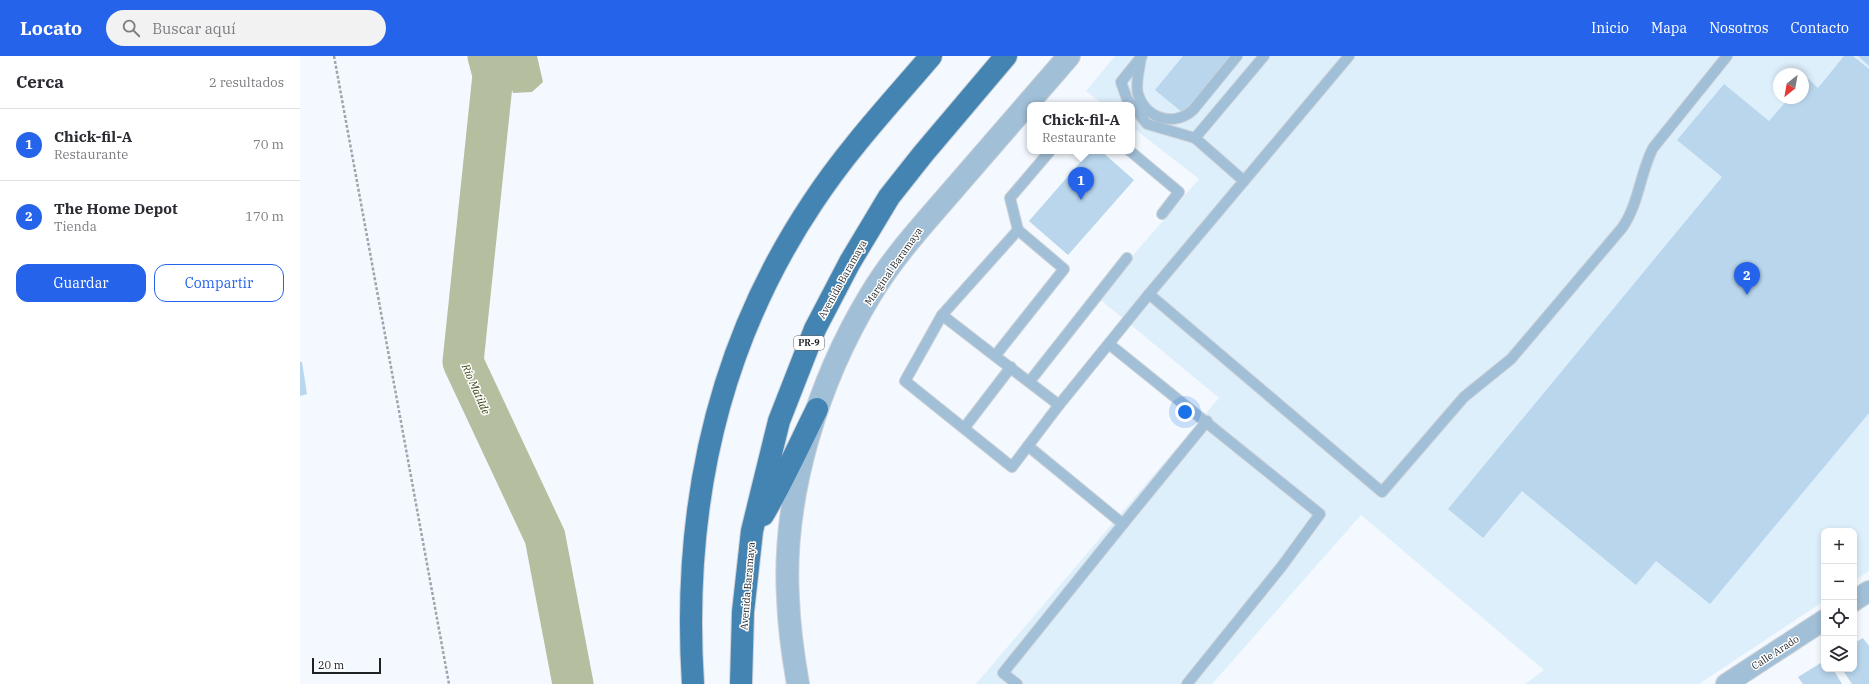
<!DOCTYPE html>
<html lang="es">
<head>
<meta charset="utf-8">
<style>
	:root { --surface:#fff; --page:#f2f2f3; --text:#2b2b33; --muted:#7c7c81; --line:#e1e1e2; --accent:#2563eb }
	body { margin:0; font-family:"IBM Plex Serif",serif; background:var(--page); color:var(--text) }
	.controls { position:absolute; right:12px; bottom:12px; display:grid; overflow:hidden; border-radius:8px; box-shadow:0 2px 6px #0003 }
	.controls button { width:36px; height:36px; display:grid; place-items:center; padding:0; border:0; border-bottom:1px solid var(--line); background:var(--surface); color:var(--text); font:20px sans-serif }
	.compass { position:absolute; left:1473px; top:12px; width:36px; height:36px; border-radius:50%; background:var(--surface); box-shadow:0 2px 6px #0003; rotate:211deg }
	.scale { position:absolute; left:12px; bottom:10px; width:69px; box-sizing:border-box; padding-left:4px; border:2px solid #1e2225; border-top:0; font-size:11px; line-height:14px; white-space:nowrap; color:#1e2225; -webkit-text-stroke:3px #fff; paint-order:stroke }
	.you { position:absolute; left:885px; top:356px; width:14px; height:14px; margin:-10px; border:3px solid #fff; border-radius:50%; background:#1a73e8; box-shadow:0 0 0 6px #1a73e833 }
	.badge { display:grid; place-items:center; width:26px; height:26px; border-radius:50%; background:var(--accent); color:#fff; font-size:13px; font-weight:700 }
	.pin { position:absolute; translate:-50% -33px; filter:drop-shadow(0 1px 2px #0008) }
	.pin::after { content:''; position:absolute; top:21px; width:14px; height:12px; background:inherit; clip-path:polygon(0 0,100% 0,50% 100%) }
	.popup { position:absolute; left:727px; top:46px; width:108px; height:52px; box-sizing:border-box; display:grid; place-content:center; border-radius:8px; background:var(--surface); filter:drop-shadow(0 1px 3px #0005); font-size:13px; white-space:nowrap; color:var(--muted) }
	.popup b { font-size:15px; color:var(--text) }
	.popup::after { content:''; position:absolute; left:50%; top:100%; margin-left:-8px; border:8px solid transparent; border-top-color:var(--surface) }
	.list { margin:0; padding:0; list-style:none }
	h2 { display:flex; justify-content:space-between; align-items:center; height:52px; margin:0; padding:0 16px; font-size:17px }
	h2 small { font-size:13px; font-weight:400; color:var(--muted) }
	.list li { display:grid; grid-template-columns:26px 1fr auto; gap:12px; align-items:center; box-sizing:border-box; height:72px; padding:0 16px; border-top:1px solid var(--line) }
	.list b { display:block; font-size:15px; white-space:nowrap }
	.list p { margin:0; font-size:13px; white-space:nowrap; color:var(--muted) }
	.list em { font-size:13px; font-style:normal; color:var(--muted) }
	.actions { display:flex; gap:8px; padding:12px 16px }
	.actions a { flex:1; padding:9px 0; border:1px solid var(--accent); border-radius:12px; text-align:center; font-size:14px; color:var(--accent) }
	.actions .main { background:var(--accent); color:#fff }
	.icon { flex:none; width:22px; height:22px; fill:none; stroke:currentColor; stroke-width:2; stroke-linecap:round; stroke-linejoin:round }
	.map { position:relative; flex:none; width:1569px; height:628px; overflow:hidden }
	header { display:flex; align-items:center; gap:24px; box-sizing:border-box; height:56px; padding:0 20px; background:var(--accent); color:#fff }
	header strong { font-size:19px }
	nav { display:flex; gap:22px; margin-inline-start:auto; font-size:14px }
	.search { width:280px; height:36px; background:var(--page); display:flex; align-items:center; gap:10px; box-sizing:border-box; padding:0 14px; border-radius:22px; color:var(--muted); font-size:15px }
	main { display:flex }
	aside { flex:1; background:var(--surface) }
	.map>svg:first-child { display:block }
	.built { fill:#deeffc; fill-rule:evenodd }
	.water { fill:#b5be9e }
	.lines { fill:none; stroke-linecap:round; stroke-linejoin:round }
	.river { stroke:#b5be9e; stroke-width:41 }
	.building { fill:#b9d6ed }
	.service-casing { stroke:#cdd2d7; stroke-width:12 }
	.minor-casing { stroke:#cdd2d7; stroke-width:22 }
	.tertiary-casing { stroke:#cdd2d7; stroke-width:24 }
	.trunk-casing { stroke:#cdd2d7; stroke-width:24 }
	.path { stroke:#9fa5a9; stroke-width:2.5; stroke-dasharray:3 2; stroke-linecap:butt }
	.service { stroke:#a1bfd7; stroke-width:10 }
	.minor { stroke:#a1bfd7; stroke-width:20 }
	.tertiary { stroke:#a1bfd7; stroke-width:22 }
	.trunk { stroke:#4484b3; stroke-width:22 }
	.labels { text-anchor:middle; stroke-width:3; stroke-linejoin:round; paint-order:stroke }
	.shield { fill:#fff; stroke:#626466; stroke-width:1 }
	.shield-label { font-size:9px; font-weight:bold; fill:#1e2225 }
	.street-label { font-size:10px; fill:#1e2225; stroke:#fff }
	.water-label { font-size:11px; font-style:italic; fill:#36400c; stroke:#fff }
</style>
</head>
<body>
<header>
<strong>Locato</strong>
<div class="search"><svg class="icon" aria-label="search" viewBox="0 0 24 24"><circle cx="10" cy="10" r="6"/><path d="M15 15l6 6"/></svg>Buscar aquí</div>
<nav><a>Inicio</a><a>Mapa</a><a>Nosotros</a><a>Contacto</a></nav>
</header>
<main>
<aside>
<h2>Cerca<small>2 resultados</small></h2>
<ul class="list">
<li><span class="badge">1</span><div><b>Chick-fil-A</b><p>Restaurante</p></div><em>70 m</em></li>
<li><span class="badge">2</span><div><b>The Home Depot</b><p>Tienda</p></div><em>170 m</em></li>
</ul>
<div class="actions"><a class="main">Guardar</a><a>Compartir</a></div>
</aside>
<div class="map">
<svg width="1569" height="628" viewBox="0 0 1569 628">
	<rect width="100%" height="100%" fill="#f3f9fe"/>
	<!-- built -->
	<path class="built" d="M 815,0 L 1569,0 L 1569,515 L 1554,525 L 1554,475 L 1524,475 L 1524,545 L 1399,628 L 1225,628 L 1244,614 L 1061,459 L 912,628 L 676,628 L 919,342 L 797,241 L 899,123 L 832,71 L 832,49 L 804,49 L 786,35 ZM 1479,18 L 1503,18 L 1503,42 L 1479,42 Z"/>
	<!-- water -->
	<path class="water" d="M 201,0 L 237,0 L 243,26 L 232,36 L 213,37 Z"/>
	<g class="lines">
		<!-- river -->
		<path class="river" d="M 188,0 L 193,19 L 163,306 L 245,481 L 273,628"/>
	</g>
	<!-- building -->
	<g class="building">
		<path d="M 883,0 L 931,0 L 883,57 L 855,34 Z"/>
		<path d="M 1544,0 L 1553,0 L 1569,13 L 1569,357 L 1410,548 L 1356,505 L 1336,529 L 1222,435 L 1183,482 L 1148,453 L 1422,121 L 1377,84 L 1424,28 L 1469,65 L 1489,42 L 1503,42 L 1503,25 L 1506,21 L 1518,32 Z"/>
		<path d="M 1558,0 L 1569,0 L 1569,10 Z"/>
		<path d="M 790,95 L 801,95 L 834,124 L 768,199 L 729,165 Z"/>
		<path d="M 0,306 L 2,306 L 7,338 L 0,340 Z"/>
		<path d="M 1563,582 L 1569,590 L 1569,628 L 1552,628 L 1542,613 L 1554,613 L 1554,587 Z"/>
		<path d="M 1524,605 L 1524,613 L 1533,613 L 1542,628 L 1503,628 L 1498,621 Z"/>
	</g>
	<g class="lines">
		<!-- service casing -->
		<g class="service-casing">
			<g id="service">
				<path d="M 1049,0 L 849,238 L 1082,436 L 1164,341 L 1211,303 L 1322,172 C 1339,148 1340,117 1353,92 L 1427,0"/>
				<path d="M 841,1 C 840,11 835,28 838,38 C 846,63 874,71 893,54 L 937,0"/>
				<path d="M 832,49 L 847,68 L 895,82"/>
				<path d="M 832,49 L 827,43 L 821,26 L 842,0"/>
				<path d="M 830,95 L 879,136 L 862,158"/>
				<path d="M 944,125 L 895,82 L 964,0"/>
				<path d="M 718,174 L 710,142 L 750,95"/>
				<path d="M 642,259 L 605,325 L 712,411 L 759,349"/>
				<path d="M 809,288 L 1020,458 L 982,510 L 887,628"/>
				<path d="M 695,300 L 642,259 L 718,174 L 764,213 L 695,300 L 759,349 L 849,238"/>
				<path d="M 730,325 L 827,202"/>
				<path d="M 665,371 L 711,311"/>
				<path d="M 823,468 L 907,365"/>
				<path d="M 717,628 L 703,617 L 823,468 L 728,390"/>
			</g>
		</g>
		<!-- minor casing -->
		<g class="minor-casing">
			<g id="minor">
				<path d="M 1554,545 L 1569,535"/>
				<path d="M 1426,628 L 1524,564"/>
			</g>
		</g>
		<!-- tertiary casing -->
		<g class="tertiary-casing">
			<path id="tertiary" d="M 498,628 C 493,600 489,571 488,542 C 482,439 518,325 571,238 C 595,198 628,163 658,128 C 695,85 732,43 769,0"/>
		</g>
		<!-- trunk casing -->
		<g class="trunk-casing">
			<g id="trunk">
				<path d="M 463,459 C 483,425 499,389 517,353"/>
				<path d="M 393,628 C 382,456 416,291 513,146 C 547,94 590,48 631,0"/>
				<path d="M 441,628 L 443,556 L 452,475 L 479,365 L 515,273 L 550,206 L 589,141 L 623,98 L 706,0"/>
			</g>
		</g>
		<!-- path -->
		<path class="path" d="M 34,0 L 149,628"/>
		<!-- service -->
		<use href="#service" class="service"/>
		<!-- minor -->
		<use href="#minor" class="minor"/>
		<!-- tertiary -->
		<use href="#tertiary" class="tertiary"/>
		<!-- trunk -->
		<use href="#trunk" class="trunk"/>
	</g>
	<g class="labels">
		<!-- shield labels -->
		<rect class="shield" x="494" y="280" width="30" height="14" rx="3"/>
		<g class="shield-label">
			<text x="509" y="290">PR-9</text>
		</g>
		<!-- street labels -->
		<g class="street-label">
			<text transform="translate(593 210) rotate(-55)" y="4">Marginal Baramaya</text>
			<text transform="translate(542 223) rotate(-61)" y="4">Avenida Baramaya</text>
			<text transform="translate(447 530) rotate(-85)" y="4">Avenida Baramaya</text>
			<text transform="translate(1475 596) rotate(-33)" y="4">Calle Arado</text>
		</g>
		<!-- water labels -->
		<g class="water-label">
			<text transform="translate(176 333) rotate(66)" y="4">Río Matilde</text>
		</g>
	</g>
</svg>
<div class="controls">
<button>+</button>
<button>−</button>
<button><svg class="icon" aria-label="locate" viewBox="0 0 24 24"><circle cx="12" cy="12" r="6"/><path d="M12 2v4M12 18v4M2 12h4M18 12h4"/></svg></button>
<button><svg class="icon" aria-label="layers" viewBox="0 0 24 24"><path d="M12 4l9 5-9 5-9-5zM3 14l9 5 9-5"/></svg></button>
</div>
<svg class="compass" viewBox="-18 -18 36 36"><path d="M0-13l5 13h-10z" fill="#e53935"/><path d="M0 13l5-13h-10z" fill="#7c7c81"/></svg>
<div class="scale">20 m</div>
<div class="you"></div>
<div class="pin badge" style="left:781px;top:144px">1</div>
<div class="popup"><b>Chick-fil-A</b>Restaurante</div>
<div class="pin badge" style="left:1447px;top:239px">2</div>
</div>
</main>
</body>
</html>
